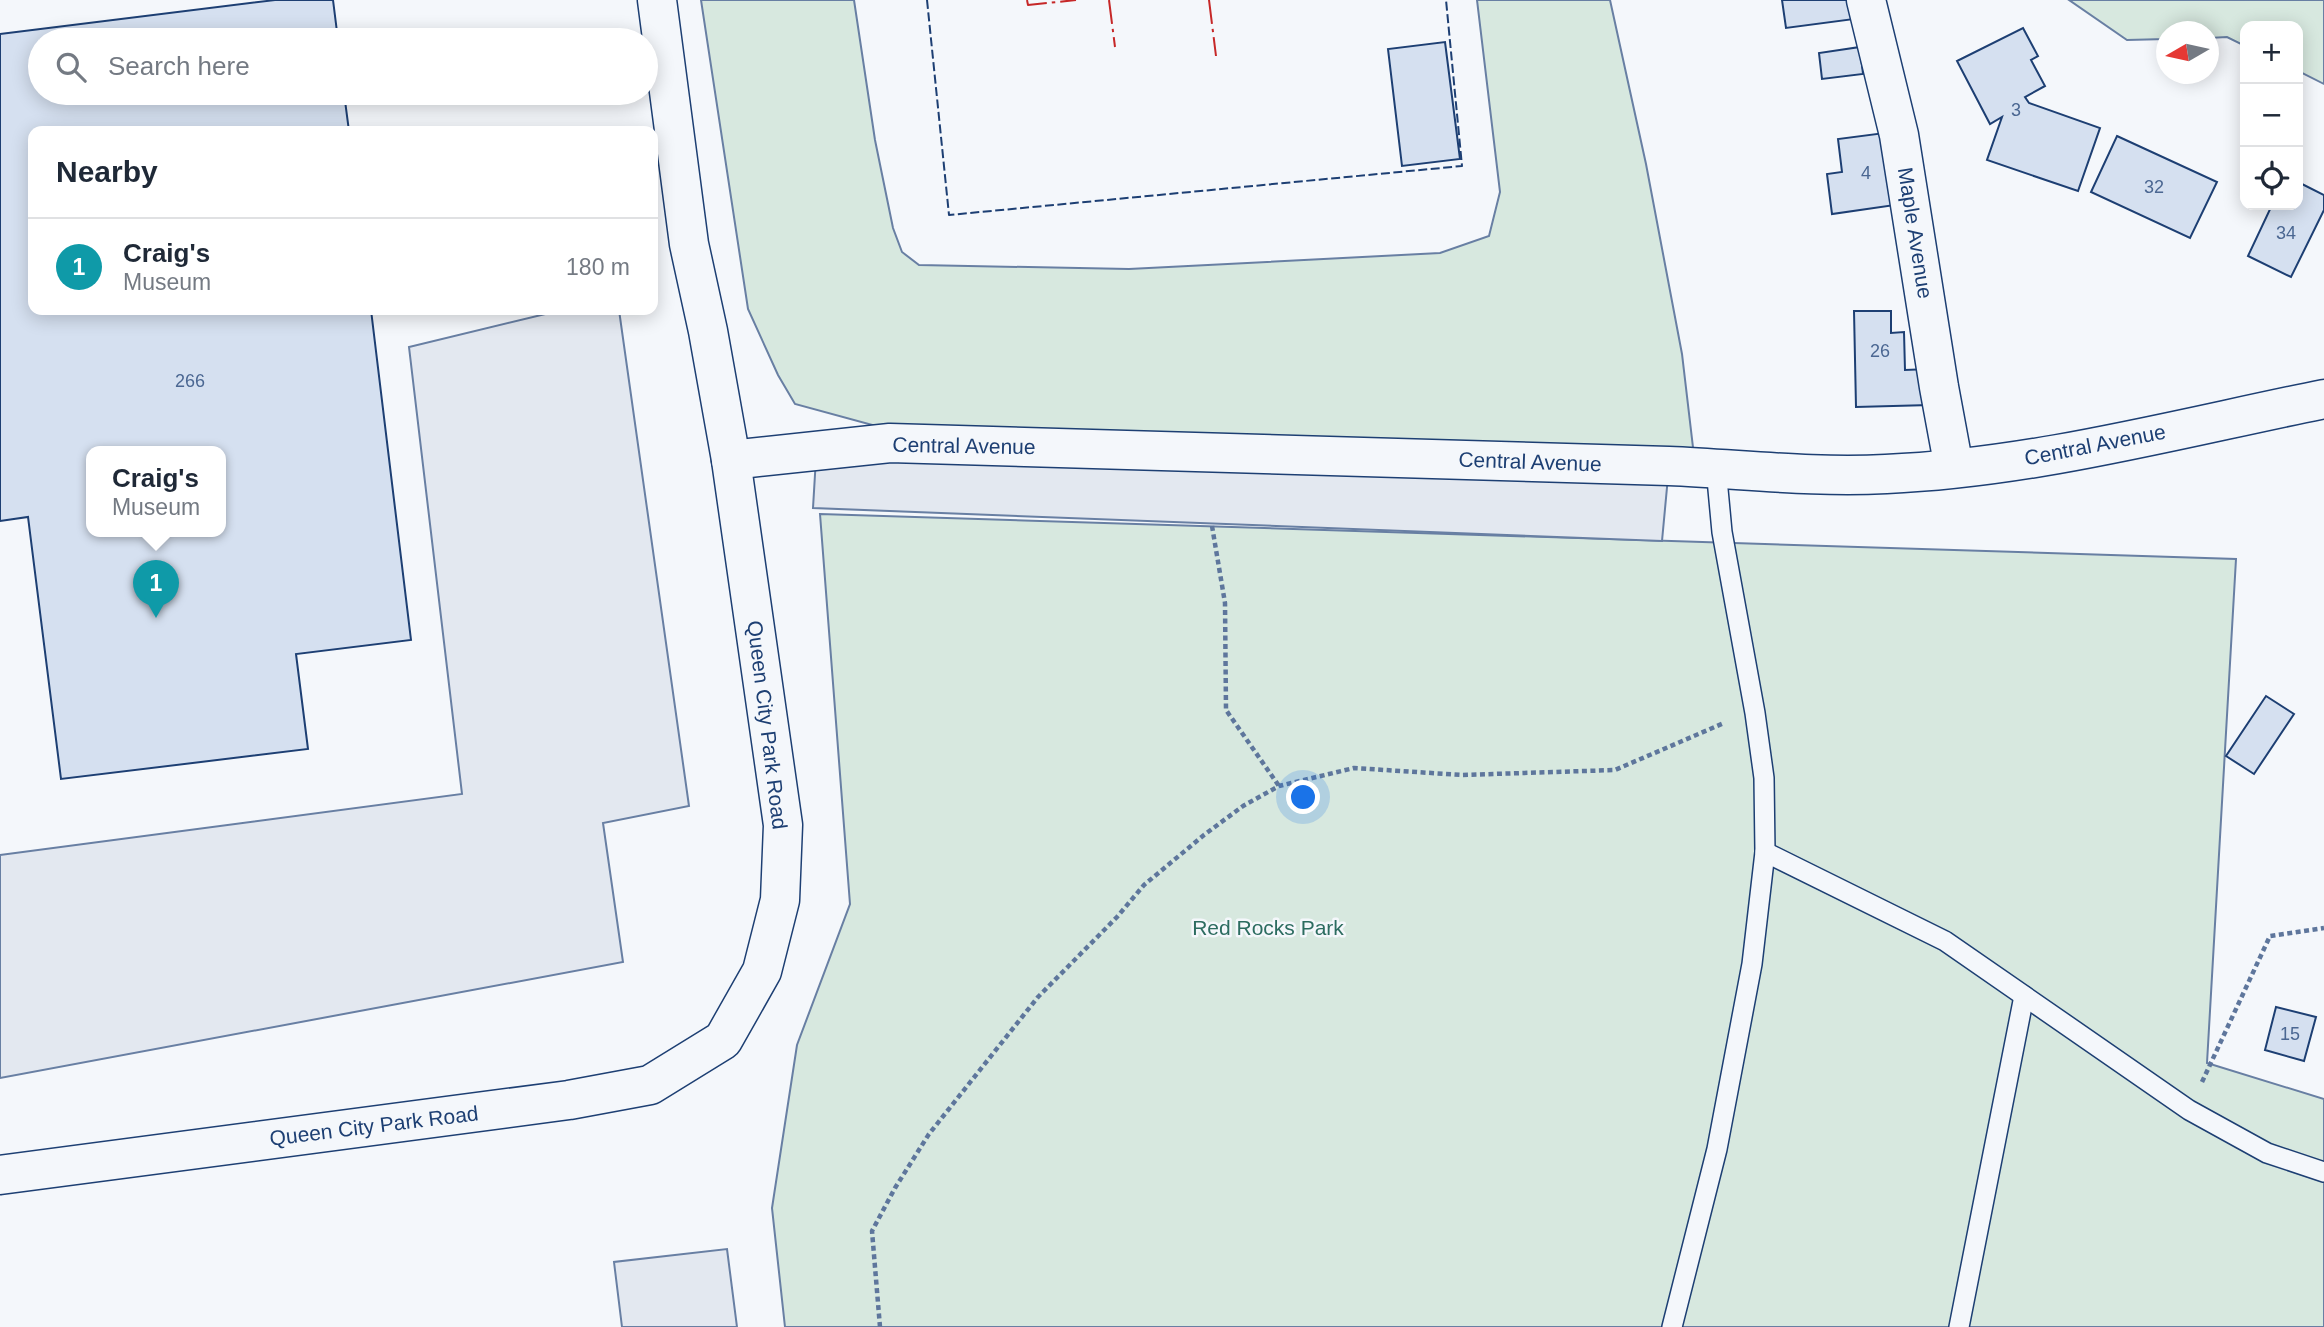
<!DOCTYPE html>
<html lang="en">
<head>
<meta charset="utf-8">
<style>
	:root { --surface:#fff; --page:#f6f6f7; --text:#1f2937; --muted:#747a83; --line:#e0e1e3; --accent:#c62828 }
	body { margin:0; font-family:Arial,sans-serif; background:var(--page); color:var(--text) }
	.controls { position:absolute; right:21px; top:21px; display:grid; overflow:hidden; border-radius:14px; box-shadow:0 4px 18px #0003 }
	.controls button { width:63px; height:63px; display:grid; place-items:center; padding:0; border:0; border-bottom:2px solid var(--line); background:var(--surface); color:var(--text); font:35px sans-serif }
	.compass { position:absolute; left:2156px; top:21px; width:63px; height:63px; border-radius:50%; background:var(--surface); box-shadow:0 4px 18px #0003; rotate:261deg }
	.you { position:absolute; left:1304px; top:798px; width:24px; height:24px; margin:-18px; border:5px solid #fff; border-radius:50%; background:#1a73e8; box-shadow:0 0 0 10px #1a73e833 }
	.badge { display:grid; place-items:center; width:46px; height:46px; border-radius:50%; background:var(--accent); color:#fff; font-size:23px; font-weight:700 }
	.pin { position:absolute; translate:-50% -58px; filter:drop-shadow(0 2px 4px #0008) }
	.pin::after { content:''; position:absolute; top:37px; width:24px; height:21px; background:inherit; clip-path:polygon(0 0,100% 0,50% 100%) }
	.popup { position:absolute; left:86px; top:446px; width:140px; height:91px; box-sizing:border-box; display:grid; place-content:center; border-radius:14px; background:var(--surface); filter:drop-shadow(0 2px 5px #0005); font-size:23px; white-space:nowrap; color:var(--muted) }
	.popup b { font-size:26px; color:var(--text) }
	.popup::after { content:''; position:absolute; left:50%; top:100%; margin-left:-14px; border:14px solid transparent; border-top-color:var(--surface) }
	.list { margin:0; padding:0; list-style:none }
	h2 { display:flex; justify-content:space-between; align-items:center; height:91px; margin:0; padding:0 28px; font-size:30px }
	h2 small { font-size:23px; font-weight:400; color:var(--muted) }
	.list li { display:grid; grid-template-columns:46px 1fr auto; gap:21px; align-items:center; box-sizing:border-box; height:98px; padding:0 28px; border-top:2px solid var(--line) }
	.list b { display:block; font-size:26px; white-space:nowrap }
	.list p { margin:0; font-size:23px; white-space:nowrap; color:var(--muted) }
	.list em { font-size:23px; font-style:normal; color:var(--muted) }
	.icon { flex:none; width:38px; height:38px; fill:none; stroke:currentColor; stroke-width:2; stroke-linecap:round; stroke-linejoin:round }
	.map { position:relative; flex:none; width:2324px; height:1327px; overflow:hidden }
	.search { position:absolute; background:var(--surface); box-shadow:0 4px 18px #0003; left:28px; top:28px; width:630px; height:77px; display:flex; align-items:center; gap:18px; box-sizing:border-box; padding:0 24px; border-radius:38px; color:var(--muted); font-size:26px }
	.panel { position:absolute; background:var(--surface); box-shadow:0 4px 18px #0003; left:28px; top:126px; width:630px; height:189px; border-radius:14px }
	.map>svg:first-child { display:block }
	.green { fill:#d7e8df; stroke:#687fa3; stroke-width:2 }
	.parking { fill:#e3e8f0; stroke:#687fa3; stroke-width:2 }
	.building { fill:#d5e0f0; stroke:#1d3f73; stroke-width:2; fill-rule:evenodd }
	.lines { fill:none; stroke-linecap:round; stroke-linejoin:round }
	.service-casing { stroke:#1d3f73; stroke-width:22 }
	.minor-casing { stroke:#1d3f73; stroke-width:41 }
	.tertiary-casing { stroke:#1d3f73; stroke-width:41 }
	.path { stroke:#5e769c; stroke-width:4.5; stroke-dasharray:5 3.5; stroke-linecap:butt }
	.service { stroke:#f4f7fb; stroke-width:19 }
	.minor { stroke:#f4f7fb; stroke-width:38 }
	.tertiary { stroke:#f4f7fb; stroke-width:38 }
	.fence { stroke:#1d3f73; stroke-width:2; stroke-dasharray:9 3.5; stroke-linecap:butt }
	.power { stroke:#c62828; stroke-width:2; stroke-dasharray:24 5 3.5 5; stroke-linecap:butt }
	.labels { text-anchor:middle; stroke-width:5; stroke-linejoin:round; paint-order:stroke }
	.number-label { font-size:18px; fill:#4b6792 }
	.street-label { font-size:21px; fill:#1d3f73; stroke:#f4f7fb }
	.park-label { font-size:21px; fill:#2c6c60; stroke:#f4f7fb }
</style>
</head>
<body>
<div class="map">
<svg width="2324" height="1327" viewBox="0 0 2324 1327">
	<rect width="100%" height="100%" fill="#f4f7fb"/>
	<!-- green -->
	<g class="green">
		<path d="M 701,0 L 854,0 L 875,140 L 893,228 L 902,252 L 919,265 L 1129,269 L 1440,253 L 1489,236 L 1500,192 L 1477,0 L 1610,0 L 1646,164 L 1682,354 L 1694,456 L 887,429 L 795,404 L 778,375 L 748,309 Z"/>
		<path d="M 2069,0 L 2324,0 L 2324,84 L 2298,71 L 2298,26 L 2245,26 L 2245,46 L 2227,37 L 2209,38 L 2208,32 L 2166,32 L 2166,39 L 2127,40 Z"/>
		<path d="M 820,514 L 2236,559 L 2207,1063 L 2324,1099 L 2324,1327 L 785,1327 L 772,1208 L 797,1045 L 850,904 Z"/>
	</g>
	<!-- parking -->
	<g class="parking">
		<path d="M 562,310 L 619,310 L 689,806 L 603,823 L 623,962 L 0,1078 L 0,855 L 462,794 L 409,347 Z"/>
		<path d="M 817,441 L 1669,466 L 1662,541 L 813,508 Z"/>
		<path d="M 727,1249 L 737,1327 L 622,1327 L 614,1262 Z"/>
	</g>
	<!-- building -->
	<g class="building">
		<path d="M 275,0 L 333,0 L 338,40 L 40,40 L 40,93 L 344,93 L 349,131 L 33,131 L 33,310 L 371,310 L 411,640 L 296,654 L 308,749 L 61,779 L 28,517 L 0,521 L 0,34 ZM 91,452 L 221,452 L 221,532 L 91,532 Z"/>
		<path d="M 1782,0 L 1860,0 L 1862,18 L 1786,28 Z"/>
		<path d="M 2023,28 L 2038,56 L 2031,60 L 2045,86 L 2025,97 L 2029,103 L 2100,128 L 2078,191 L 1987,160 L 2002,117 L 1990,124 L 1957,61 Z"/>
		<path d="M 1445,42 L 1460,159 L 1402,166 L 1388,49 Z"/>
		<path d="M 1860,47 L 1863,74 L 1822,79 L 1819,53 Z"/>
		<path d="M 1892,132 L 1902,204 L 1832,214 L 1827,174 L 1842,172 L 1838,139 Z"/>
		<path d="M 2117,136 L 2217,182 L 2190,238 L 2091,192 Z"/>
		<path d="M 2298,182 L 2324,195 L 2324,210 L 2291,277 L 2248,256 L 2272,205 L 2298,205 Z"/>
		<path d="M 1854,311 L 1891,311 L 1891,333 L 1904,332 L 1905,370 L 1929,369 L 1930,405 L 1856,407 Z"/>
		<path d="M 2266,696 L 2294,714 L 2254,774 L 2226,756 Z"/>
		<path d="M 2276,1007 L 2316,1017 L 2304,1061 L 2265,1050 Z"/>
	</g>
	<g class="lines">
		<!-- service casing -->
		<g class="service-casing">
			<g id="service">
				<path d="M 1765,852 L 1945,941 L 2189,1110 L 2267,1153 L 2324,1172"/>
				<path d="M 1672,1327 L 1717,1149 L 1752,964 L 1765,852 L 1764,778 L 1755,713 L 1722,532 L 1716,468"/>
				<path d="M 1959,1327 L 2024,996"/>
			</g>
		</g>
		<!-- minor casing -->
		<g class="minor-casing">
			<g id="minor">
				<path d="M 1866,0 L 1899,135 L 1939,387 L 1954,468"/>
				<path d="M 731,460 L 890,443 L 1669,466 C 1741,469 1814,478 1886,474 C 2032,468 2181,428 2324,399"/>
			</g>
		</g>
		<!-- tertiary casing -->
		<g class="tertiary-casing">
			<path id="tertiary" d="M 0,1175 L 569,1100 L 650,1085 L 723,1040 L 762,971 L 780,900 L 783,825 L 731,460 L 708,331 L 689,244 L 657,0"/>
		</g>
		<!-- path -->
		<g class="path">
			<path d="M 1212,526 L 1225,603 L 1226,710 L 1279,786"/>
			<path d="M 2202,1082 L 2270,936 L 2324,928"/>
			<path d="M 880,1327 L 872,1231 L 895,1188 L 929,1134 L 1038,997 L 1117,917 L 1144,885 L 1204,835 L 1243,806 L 1279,786 L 1354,768 L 1462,775 L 1615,770 L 1724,723"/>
		</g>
		<!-- service -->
		<use href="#service" class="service"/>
		<!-- minor -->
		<use href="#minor" class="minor"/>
		<!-- tertiary -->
		<use href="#tertiary" class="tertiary"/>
		<!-- fence -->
		<path class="fence" d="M 927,0 L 949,215 L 1462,166 L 1446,0"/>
		<!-- power -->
		<g class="power">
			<path d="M 1027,0 L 1028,5 L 1076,0"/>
			<path d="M 1109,0 L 1115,47"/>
			<path d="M 1209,0 L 1216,56"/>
		</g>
	</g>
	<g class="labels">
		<!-- number labels -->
		<g class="number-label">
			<text x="2016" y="116">3</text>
			<text x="1866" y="179">4</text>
			<text x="2154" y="193">32</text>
			<text x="2286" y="239">34</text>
			<text x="1880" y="357">26</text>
			<text x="190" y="387">266</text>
			<text x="2290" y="1040">15</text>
		</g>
		<!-- street labels -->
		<g class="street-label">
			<text transform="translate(1915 233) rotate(81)" y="7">Maple Avenue</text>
			<text transform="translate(2095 445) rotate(-11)" y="7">Central Avenue</text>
			<text transform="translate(964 446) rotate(1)" y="7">Central Avenue</text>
			<text transform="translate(1530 462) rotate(2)" y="7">Central Avenue</text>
			<text transform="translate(767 725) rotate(83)" y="7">Queen City Park Road</text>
			<text transform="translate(374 1126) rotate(-7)" y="7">Queen City Park Road</text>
		</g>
		<!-- park labels -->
		<g class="park-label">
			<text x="1268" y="935">Red Rocks Park</text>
		</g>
	</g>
</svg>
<div class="controls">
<button>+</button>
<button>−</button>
<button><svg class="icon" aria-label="locate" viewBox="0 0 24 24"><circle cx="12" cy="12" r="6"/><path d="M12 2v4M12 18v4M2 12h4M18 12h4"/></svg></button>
</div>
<svg class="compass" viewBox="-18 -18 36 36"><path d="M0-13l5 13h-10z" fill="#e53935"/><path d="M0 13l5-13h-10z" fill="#747a83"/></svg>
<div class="you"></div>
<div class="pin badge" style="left:156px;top:618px;background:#0f9aa8">1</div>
<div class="popup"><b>Craig's</b>Museum</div>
<div class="search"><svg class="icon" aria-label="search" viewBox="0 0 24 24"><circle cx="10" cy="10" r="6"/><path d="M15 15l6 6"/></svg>Search here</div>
<section class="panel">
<h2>Nearby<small></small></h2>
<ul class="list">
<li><span class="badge" style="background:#0f9aa8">1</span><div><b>Craig's</b><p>Museum</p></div><em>180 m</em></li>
</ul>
</section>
</div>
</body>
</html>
